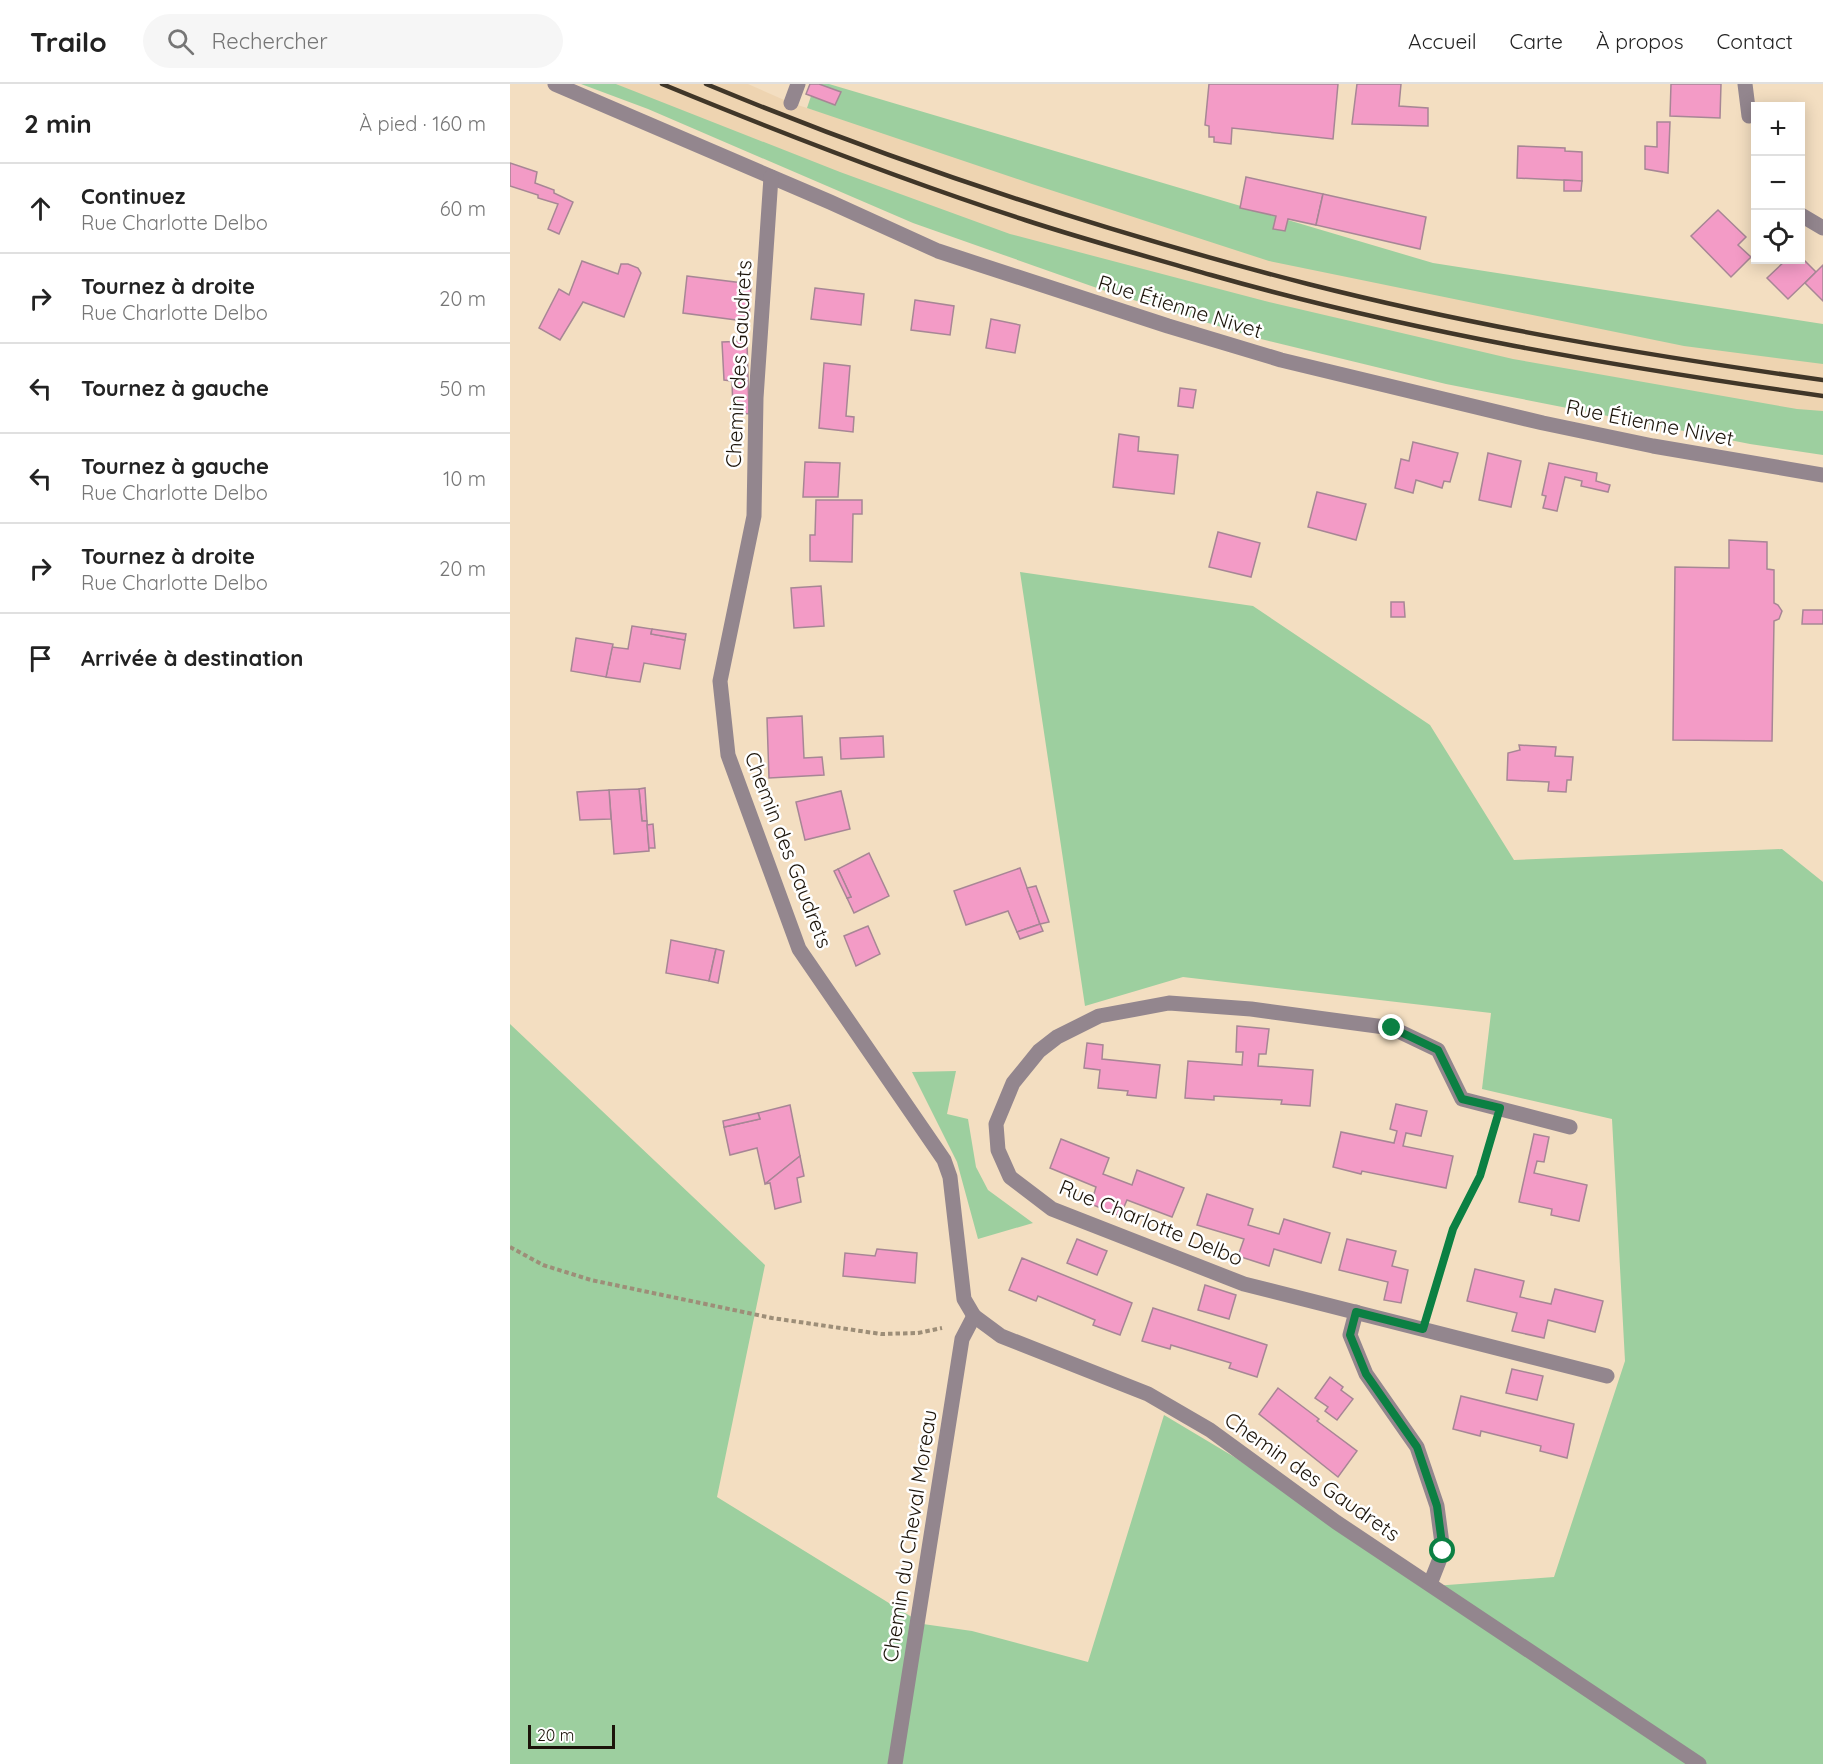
<!DOCTYPE html>
<html lang="fr">
<head>
<meta charset="utf-8">
<style>
	:root { --surface:#fff; --page:#f6f6f6; --text:#222; --muted:#767676; --line:#e0e0e0 }
	body { margin:0; font-family:Quicksand,sans-serif; background:var(--page); color:var(--text) }
	.controls { position:absolute; right:18px; top:18px; display:grid; overflow:hidden; border-radius:0px; box-shadow:0 3px 15px #0003 }
	.controls button { width:54px; height:54px; display:grid; place-items:center; padding:0; border:0; border-bottom:2px solid var(--line); background:var(--surface); color:var(--text); font:30px sans-serif }
	.scale { position:absolute; left:18px; bottom:15px; width:87px; box-sizing:border-box; padding-left:6px; border:3px solid #1c140a; border-top:0; font-size:16px; line-height:21px; white-space:nowrap; color:#1c140a; -webkit-text-stroke:4px #fff; paint-order:stroke }
	.stop { position:absolute; width:18px; height:18px; margin:-14px; border:4px solid #0b8043; border-radius:50%; background:#fff }
	.stop.end { background:#0b8043; border-color:#fff; box-shadow:0 2px 6px #0008 }
	.list { margin:0; padding:0; list-style:none }
	h2 { display:flex; justify-content:space-between; align-items:center; height:78px; margin:0; padding:0 24px; font-size:26px }
	h2 small { font-size:20px; font-weight:400; color:var(--muted) }
	.list li { display:grid; grid-template-columns:39px 1fr auto; gap:18px; align-items:center; box-sizing:border-box; height:90px; padding:0 24px; border-top:2px solid var(--line) }
	.list b { display:block; font-size:22px; white-space:nowrap }
	.list p { margin:0; font-size:20px; white-space:nowrap; color:var(--muted) }
	.list em { font-size:20px; font-style:normal; color:var(--muted) }
	.icon { flex:none; width:33px; height:33px; fill:none; stroke:currentColor; stroke-width:2; stroke-linecap:round; stroke-linejoin:round }
	.map { position:relative; flex:none; width:1313px; height:1680px; overflow:hidden }
	header { display:flex; align-items:center; gap:36px; box-sizing:border-box; height:84px; padding:0 30px; background:var(--surface); border-bottom:2px solid var(--line) }
	header strong { font-size:28px }
	nav { display:flex; gap:33px; margin-inline-start:auto; font-size:21px }
	.search { width:420px; height:54px; background:var(--page); display:flex; align-items:center; gap:15px; box-sizing:border-box; padding:0 21px; border-radius:33px; color:var(--muted); font-size:22px }
	main { display:flex }
	aside { flex:1; background:var(--surface) }
	.map>svg:first-child { display:block }
	.built { fill:#eed4b1 }
	.green { fill:#9dcf9f }
	.building { fill:#f39bc6; stroke:#a78695; stroke-width:1.5 }
	.lines { fill:none; stroke-linecap:round; stroke-linejoin:round }
	.path { stroke:#9d8e78; stroke-width:4; stroke-dasharray:4.5 3; stroke-linecap:butt }
	.minor { stroke:#93868e; stroke-width:15 }
	.rail { stroke:#403628; stroke-width:4.5 }
	.route { stroke:#0b8043; stroke-width:8 }
	.labels { text-anchor:middle; stroke-width:5; stroke-linejoin:round; paint-order:stroke }
	.street-label { font-size:21px; fill:#1c140a; stroke:#fff }
</style>
</head>
<body>
<header>
<strong>Trailo</strong>
<div class="search"><svg class="icon" aria-label="search" viewBox="0 0 24 24"><circle cx="10" cy="10" r="6"/><path d="M15 15l6 6"/></svg>Rechercher</div>
<nav><a>Accueil</a><a>Carte</a><a>À propos</a><a>Contact</a></nav>
</header>
<main>
<aside>
<h2>2 min<small>À pied · 160 m</small></h2>
<ul class="list">
<li><svg class="icon" aria-label="ahead" viewBox="0 0 24 24"><path d="M12 20V5M6 11l6-6 6 6"/></svg><div><b>Continuez</b><p>Rue Charlotte Delbo</p></div><em>60 m</em></li>
<li><svg class="icon" aria-label="right" viewBox="0 0 24 24"><path d="M7 20v-9h11M14 6l5 5-5 5"/></svg><div><b>Tournez à droite</b><p>Rue Charlotte Delbo</p></div><em>20 m</em></li>
<li><svg class="icon" aria-label="left" viewBox="0 0 24 24"><path d="M17 20v-9H6M10 6l-5 5 5 5"/></svg><div><b>Tournez à gauche</b></div><em>50 m</em></li>
<li><svg class="icon" aria-label="left" viewBox="0 0 24 24"><path d="M17 20v-9H6M10 6l-5 5 5 5"/></svg><div><b>Tournez à gauche</b><p>Rue Charlotte Delbo</p></div><em>10 m</em></li>
<li><svg class="icon" aria-label="right" viewBox="0 0 24 24"><path d="M7 20v-9h11M14 6l5 5-5 5"/></svg><div><b>Tournez à droite</b><p>Rue Charlotte Delbo</p></div><em>20 m</em></li>
<li><svg class="icon" aria-label="arrive" viewBox="0 0 24 24"><path d="M6 21V4h12l-3 4 3 4H6"/></svg><div><b>Arrivée à destination</b></div></li>
</ul>
</aside>
<div class="map">
<svg width="1313" height="1680" viewBox="0 0 1313 1680">
	<rect width="100%" height="100%" fill="#f3dec1"/>
	<!-- built -->
	<path class="built" d="M 106,0 L 238,0 L 281,19 L 449,71 L 720,143 L 1313,259 L 1313,344 L 1040,296 L 486,154 L 288,79 Z"/>
	<!-- green -->
	<g class="green">
		<path d="M 71,0 L 106,0 L 330,88 L 500,150 L 755,217 L 1003,275 L 1287,325 L 1313,327 L 1313,371 L 1240,360 L 936,300 L 747,254 L 604,210 L 403,139 L 138,25 Z"/>
		<path d="M 305,0 L 319,0 L 923,179 L 1313,240 L 1313,280 L 1174,262 L 759,177 L 522,100 L 297,24 Z"/>
		<path d="M 510,488 L 743,522 L 920,641 L 1004,776 L 1272,765 L 1313,798 L 1313,1680 L 0,1680 L 0,940 L 255,1181 L 207,1413 L 413,1540 L 462,1547 L 578,1578 L 654,1331 L 726,1374 L 911,1503 L 1044,1493 L 1115,1277 L 1102,1035 L 972,1005 L 981,929 L 673,893 L 575,922 Z"/>
		<path d="M 446,987 L 437,1030 L 458,1035 L 466,1083 L 478,1106 L 523,1139 L 468,1155 L 447,1078 L 402,988 Z"/>
	</g>
	<!-- building -->
	<g class="building">
		<path d="M 300,0 L 309,0 L 331,8 L 325,21 L 296,10 Z"/>
		<path d="M 699,0 L 828,0 L 823,55 L 722,44 L 721,60 L 704,58 L 704,53 L 699,53 L 699,42 L 695,41 Z"/>
		<path d="M 847,0 L 891,0 L 889,22 L 918,24 L 918,42 L 842,40 Z"/>
		<path d="M 1161,0 L 1211,0 L 1210,34 L 1160,32 Z"/>
		<path d="M 1147,38 L 1160,38 L 1158,89 L 1135,85 L 1135,62 L 1147,63 Z"/>
		<path d="M 1008,62 L 1055,64 L 1055,67 L 1072,68 L 1072,97 L 1007,94 Z"/>
		<path d="M 0,79 L 27,88 L 25,99 L 44,106 L 44,109 L 63,118 L 49,150 L 38,145 L 48,120 L 28,114 L 28,111 L 0,102 Z"/>
		<path d="M 736,93 L 813,110 L 806,141 L 778,135 L 775,147 L 763,145 L 766,132 L 730,124 Z"/>
		<path d="M 1054,96 L 1072,97 L 1071,107 L 1054,107 Z"/>
		<path d="M 813,110 L 916,133 L 910,165 L 806,141 Z"/>
		<path d="M 1208,126 L 1236,153 L 1228,161 L 1241,173 L 1221,193 L 1181,152 Z"/>
		<path d="M 1290,172 L 1306,188 L 1278,215 L 1257,194 L 1276,176 L 1290,176 Z"/>
		<path d="M 72,177 L 108,190 L 111,180 L 118,180 L 128,184 L 131,189 L 114,233 L 73,218 L 50,256 L 29,244 L 49,205 L 59,211 Z"/>
		<path d="M 1313,181 L 1313,217 L 1295,199 Z"/>
		<path d="M 177,192 L 241,200 L 239,236 L 234,237 L 173,229 Z"/>
		<path d="M 305,204 L 354,210 L 351,241 L 301,235 Z"/>
		<path d="M 405,216 L 444,222 L 440,251 L 401,246 Z"/>
		<path d="M 481,235 L 510,241 L 505,269 L 476,264 Z"/>
		<path d="M 237,257 L 239,330 L 223,328 L 222,297 L 214,296 L 212,258 Z"/>
		<path d="M 314,279 L 340,282 L 336,332 L 344,333 L 343,348 L 309,344 Z"/>
		<path d="M 670,304 L 686,306 L 683,324 L 668,322 Z"/>
		<path d="M 609,350 L 629,353 L 628,367 L 668,371 L 664,410 L 603,403 Z"/>
		<path d="M 903,358 L 948,369 L 940,398 L 934,397 L 932,404 L 906,396 L 903,409 L 885,404 L 891,375 L 899,377 Z"/>
		<path d="M 978,369 L 1011,377 L 1001,423 L 969,416 Z"/>
		<path d="M 295,378 L 330,379 L 328,413 L 293,413 Z"/>
		<path d="M 1039,379 L 1087,389 L 1086,397 L 1100,401 L 1098,408 L 1071,402 L 1072,397 L 1055,393 L 1047,427 L 1033,424 L 1036,412 L 1032,411 Z"/>
		<path d="M 807,408 L 856,420 L 846,456 L 798,443 Z"/>
		<path d="M 306,416 L 352,416 L 352,430 L 343,430 L 342,478 L 300,477 L 300,451 L 305,451 Z"/>
		<path d="M 708,448 L 750,459 L 741,493 L 699,483 Z"/>
		<path d="M 1219,456 L 1257,458 L 1257,485 L 1264,486 L 1264,519 L 1268,521 L 1272,527 L 1269,535 L 1264,537 L 1262,657 L 1163,656 L 1165,483 L 1219,484 Z"/>
		<path d="M 311,502 L 314,542 L 284,544 L 281,504 Z"/>
		<path d="M 881,518 L 894,518 L 895,533 L 881,533 Z"/>
		<path d="M 1293,526 L 1313,526 L 1313,540 L 1292,540 Z"/>
		<path d="M 122,542 L 142,545 L 141,550 L 175,556 L 170,585 L 134,579 L 130,598 L 96,593 L 102,563 L 118,565 Z"/>
		<path d="M 142,545 L 176,550 L 175,556 L 141,550 Z"/>
		<path d="M 66,554 L 103,560 L 96,593 L 61,587 Z"/>
		<path d="M 292,632 L 294,674 L 312,673 L 314,691 L 259,694 L 257,634 Z"/>
		<path d="M 373,652 L 374,673 L 331,675 L 330,654 Z"/>
		<path d="M 1009,661 L 1046,663 L 1045,672 L 1063,673 L 1061,696 L 1057,696 L 1056,708 L 1038,707 L 1039,698 L 997,696 L 998,669 L 1010,666 Z"/>
		<path d="M 135,704 L 137,737 L 132,737 L 129,705 Z"/>
		<path d="M 129,705 L 132,737 L 137,737 L 139,767 L 104,770 L 99,706 Z"/>
		<path d="M 99,706 L 101,735 L 70,736 L 67,708 Z"/>
		<path d="M 331,707 L 340,745 L 295,756 L 286,718 Z"/>
		<path d="M 143,740 L 145,764 L 139,764 L 137,741 Z"/>
		<path d="M 359,769 L 379,812 L 344,829 L 337,814 L 341,813 L 328,785 Z"/>
		<path d="M 510,784 L 530,840 L 507,848 L 498,827 L 456,841 L 444,807 Z"/>
		<path d="M 328,785 L 341,813 L 337,814 L 324,787 Z"/>
		<path d="M 526,802 L 539,838 L 530,840 L 517,804 Z"/>
		<path d="M 530,840 L 533,847 L 510,855 L 507,848 Z"/>
		<path d="M 358,842 L 370,870 L 346,882 L 334,852 Z"/>
		<path d="M 161,856 L 206,865 L 199,897 L 156,889 Z"/>
		<path d="M 206,865 L 214,867 L 208,899 L 199,897 Z"/>
		<path d="M 727,942 L 759,945 L 756,970 L 749,970 L 748,982 L 803,986 L 800,1022 L 771,1020 L 772,1016 L 704,1012 L 704,1016 L 675,1014 L 678,977 L 732,981 L 733,968 L 726,968 Z"/>
		<path d="M 577,959 L 593,961 L 592,975 L 650,981 L 646,1014 L 617,1011 L 618,1007 L 588,1004 L 590,986 L 574,984 Z"/>
		<path d="M 886,1020 L 917,1027 L 911,1052 L 896,1049 L 893,1062 L 943,1072 L 936,1104 L 852,1087 L 851,1090 L 823,1083 L 831,1048 L 884,1059 L 887,1047 L 880,1045 Z"/>
		<path d="M 280,1021 L 290,1072 L 255,1100 L 247,1064 L 220,1071 L 214,1043 L 250,1035 L 248,1029 Z"/>
		<path d="M 248,1029 L 250,1035 L 214,1043 L 213,1037 Z"/>
		<path d="M 1024,1050 L 1039,1053 L 1034,1078 L 1027,1077 L 1024,1089 L 1077,1101 L 1069,1137 L 1041,1131 L 1042,1125 L 1009,1118 Z"/>
		<path d="M 551,1055 L 599,1074 L 593,1090 L 622,1101 L 627,1086 L 674,1104 L 662,1133 L 617,1116 L 610,1132 L 581,1120 L 586,1103 L 540,1084 Z"/>
		<path d="M 290,1072 L 294,1092 L 287,1094 L 291,1118 L 265,1125 L 260,1099 L 255,1100 Z"/>
		<path d="M 697,1110 L 743,1125 L 738,1141 L 769,1150 L 774,1135 L 820,1149 L 811,1179 L 764,1165 L 759,1182 L 728,1172 L 734,1155 L 687,1141 Z"/>
		<path d="M 567,1155 L 597,1167 L 587,1191 L 557,1179 Z"/>
		<path d="M 837,1155 L 886,1167 L 882,1182 L 898,1186 L 891,1219 L 874,1216 L 878,1198 L 829,1186 Z"/>
		<path d="M 367,1165 L 407,1169 L 405,1199 L 333,1192 L 335,1169 L 365,1172 Z"/>
		<path d="M 512,1174 L 622,1219 L 610,1251 L 583,1241 L 585,1236 L 528,1212 L 526,1217 L 499,1206 Z"/>
		<path d="M 965,1185 L 1014,1197 L 1010,1213 L 1041,1220 L 1045,1205 L 1093,1217 L 1085,1248 L 1038,1236 L 1034,1254 L 1002,1247 L 1007,1229 L 957,1217 Z"/>
		<path d="M 695,1201 L 726,1211 L 719,1235 L 688,1226 Z"/>
		<path d="M 643,1224 L 757,1261 L 747,1293 L 719,1284 L 721,1279 L 661,1261 L 660,1265 L 632,1257 Z"/>
		<path d="M 1002,1285 L 1033,1292 L 1027,1316 L 996,1309 Z"/>
		<path d="M 820,1293 L 833,1303 L 831,1306 L 843,1315 L 827,1336 L 815,1327 L 818,1323 L 805,1314 Z"/>
		<path d="M 768,1304 L 809,1335 L 807,1337 L 847,1367 L 828,1393 L 749,1330 Z"/>
		<path d="M 951,1312 L 1064,1340 L 1057,1374 L 1030,1367 L 1031,1362 L 971,1347 L 970,1352 L 943,1345 Z"/>
	</g>
	<g class="lines">
		<!-- path -->
		<g class="path">
			<path d="M 0,1163 L 33,1181 L 81,1196 L 262,1234 L 371,1250 L 408,1249 L 432,1244"/>
			<path d="M 919,1224 L 943,1145 L 970,1092 L 984,1045"/>
		</g>
		<!-- minor -->
		<g class="minor">
			<path d="M 45,0 L 320,118 L 428,167 L 658,242 L 771,276 L 1033,339 L 1143,362 L 1313,391"/>
			<path d="M 1235,0 L 1239,32"/>
			<path d="M 281,19 L 288,0"/>
			<path d="M 261,93 L 246,314 L 244,432 L 210,597 L 218,671 L 289,865 L 434,1076 L 440,1093 L 454,1215 L 464,1232 L 491,1252 L 638,1310 L 700,1346 L 826,1438 L 1189,1680"/>
			<path d="M 1291,131 L 1313,144"/>
			<path d="M 1060,1043 L 952,1015 L 928,966 L 882,944 L 741,925 L 659,919 L 589,932 L 547,953 L 529,967 L 503,999 L 486,1040 L 488,1066 L 500,1093 L 542,1125 L 734,1200 L 1097,1292"/>
			<path d="M 846,1228 L 840,1251 L 856,1290 L 907,1363 L 927,1422 L 933,1467 L 920,1500"/>
			<path d="M 385,1680 L 452,1255 L 464,1232"/>
		</g>
		<!-- rail -->
		<g class="rail">
			<path d="M 152,0 C 271,49 392,96 515,136 C 576,156 639,173 701,191 C 901,248 1107,283 1313,312"/>
			<path d="M 196,0 C 391,81 593,147 798,200 C 967,243 1140,272 1313,296"/>
		</g>
	</g>
	<g class="lines">
		<!-- route -->
		<path class="route" d="M 882,944 L 928,966 L 952,1015 L 990,1024 L 970,1092 L 943,1145 L 913,1245 L 846,1228 L 840,1251 L 856,1290 L 907,1363 L 927,1422 L 933,1467"/>
	</g>
	<g class="labels">
		<!-- street labels -->
		<g class="street-label">
			<text transform="translate(670 223) rotate(17)" y="7">Rue Étienne Nivet</text>
			<text transform="translate(229 280) rotate(-87)" y="7">Chemin des Gaudrets</text>
			<text transform="translate(1140 339) rotate(11)" y="7">Rue Étienne Nivet</text>
			<text transform="translate(278 766) rotate(69)" y="7">Chemin des Gaudrets</text>
			<text transform="translate(641 1139) rotate(22)" y="7">Rue Charlotte Delbo</text>
			<text transform="translate(802 1393) rotate(35)" y="7">Chemin des Gaudrets</text>
			<text transform="translate(400 1452) rotate(-81)" y="7">Chemin du Cheval Moreau</text>
		</g>
	</g>
</svg>
<div class="controls">
<button>+</button>
<button>−</button>
<button><svg class="icon" aria-label="locate" viewBox="0 0 24 24"><circle cx="12" cy="12" r="6"/><path d="M12 2v4M12 18v4M2 12h4M18 12h4"/></svg></button>
</div>
<div class="scale">20 m</div>
<div class="stop" style="left:933px;top:1467px"></div>
<div class="stop end" style="left:882px;top:944px"></div>
</div>
</main>
</body>
</html>
